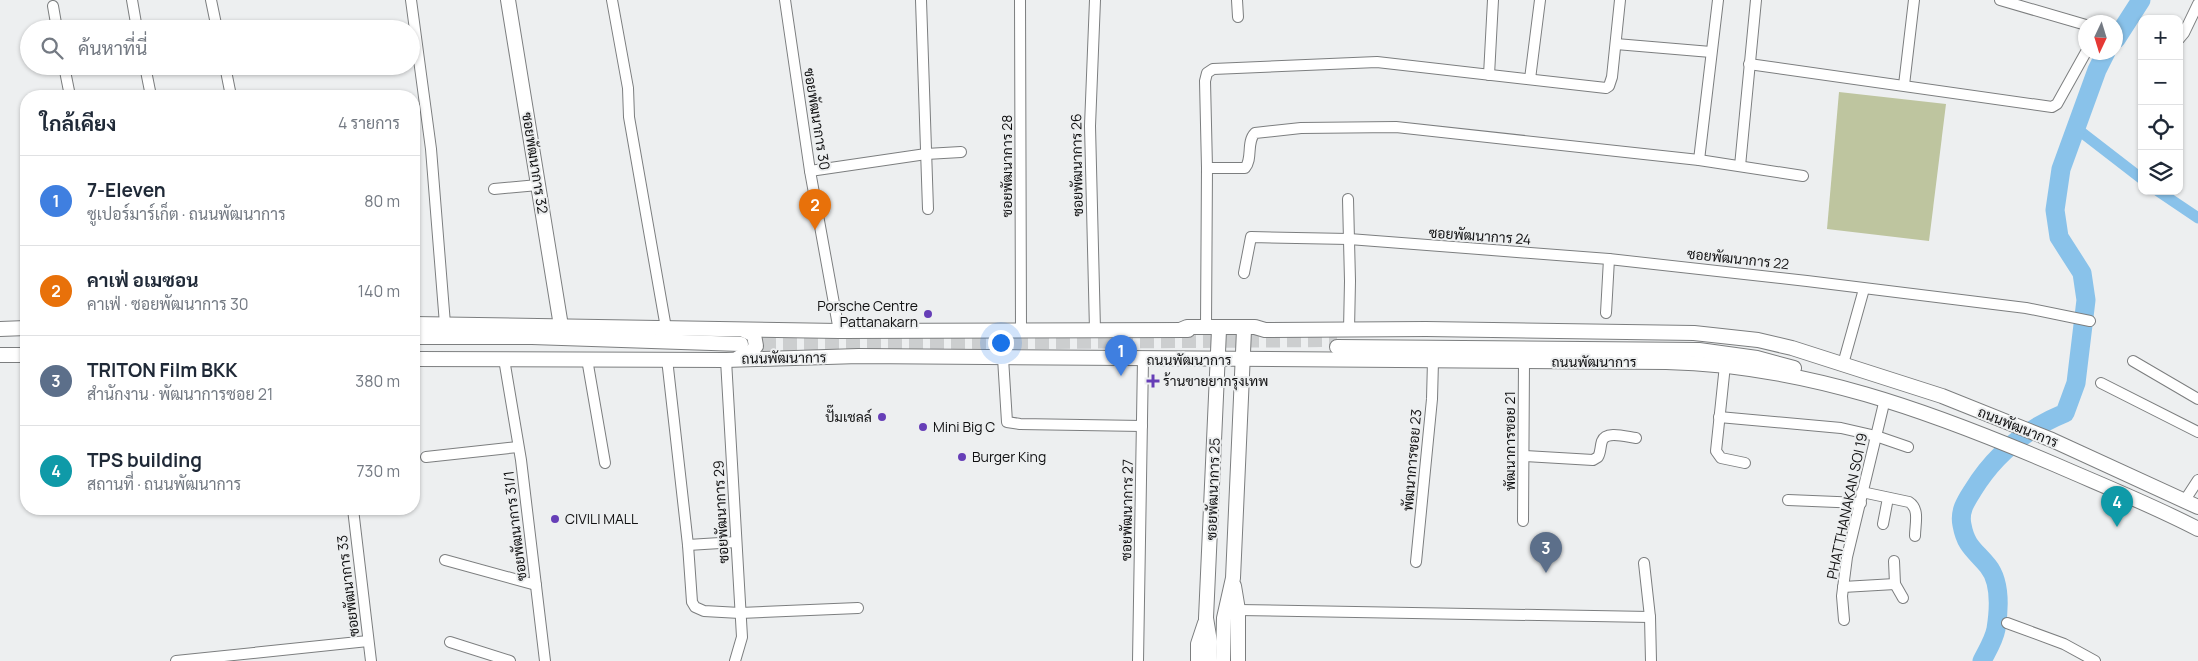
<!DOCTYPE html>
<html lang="th">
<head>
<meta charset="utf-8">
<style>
	:root { --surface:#fff; --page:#f2f2f3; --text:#1f2937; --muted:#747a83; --line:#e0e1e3; --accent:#111827 }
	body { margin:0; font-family:Manrope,Sarabun,sans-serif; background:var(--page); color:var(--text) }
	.controls { position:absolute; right:15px; top:15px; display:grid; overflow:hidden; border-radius:10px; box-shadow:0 1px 4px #0004 }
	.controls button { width:45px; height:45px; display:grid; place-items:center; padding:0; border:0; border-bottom:1px solid var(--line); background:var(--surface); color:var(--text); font:25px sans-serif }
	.compass { position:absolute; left:2078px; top:15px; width:45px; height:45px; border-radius:50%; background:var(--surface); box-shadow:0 1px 4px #0004; rotate:184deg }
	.you { position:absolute; left:1000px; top:342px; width:18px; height:18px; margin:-12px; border:4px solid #fff; border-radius:50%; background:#1a73e8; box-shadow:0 0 0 8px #1a73e833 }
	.badge { display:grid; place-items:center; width:32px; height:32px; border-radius:50%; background:var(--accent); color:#fff; font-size:16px; font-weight:700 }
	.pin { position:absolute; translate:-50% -41px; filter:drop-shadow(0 1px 2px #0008) }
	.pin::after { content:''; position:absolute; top:26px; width:18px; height:15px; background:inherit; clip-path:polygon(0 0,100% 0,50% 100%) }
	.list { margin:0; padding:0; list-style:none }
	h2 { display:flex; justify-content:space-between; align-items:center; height:65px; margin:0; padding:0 20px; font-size:21px }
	h2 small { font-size:16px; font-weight:400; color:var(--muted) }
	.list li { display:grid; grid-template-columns:32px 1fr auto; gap:15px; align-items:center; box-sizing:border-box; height:90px; padding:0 20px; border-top:1px solid var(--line) }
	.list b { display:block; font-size:19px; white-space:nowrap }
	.list p { margin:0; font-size:16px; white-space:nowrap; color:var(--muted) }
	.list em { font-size:16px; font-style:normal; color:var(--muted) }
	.icon { flex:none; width:28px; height:28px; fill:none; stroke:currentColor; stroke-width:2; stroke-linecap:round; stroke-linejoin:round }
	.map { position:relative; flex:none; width:2198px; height:661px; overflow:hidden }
	.search { position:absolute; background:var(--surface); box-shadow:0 1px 4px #0004; left:20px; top:20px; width:400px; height:55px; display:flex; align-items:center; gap:12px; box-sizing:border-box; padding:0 18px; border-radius:28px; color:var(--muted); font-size:19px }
	.panel { position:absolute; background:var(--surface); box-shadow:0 1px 4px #0004; left:20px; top:90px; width:400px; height:425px; border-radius:20px }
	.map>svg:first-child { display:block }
	.green { fill:#bec59f }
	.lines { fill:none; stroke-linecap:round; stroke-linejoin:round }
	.canal { stroke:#89c2ea; stroke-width:11 }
	.river { stroke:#89c2ea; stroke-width:19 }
	.secondary-tunnel { stroke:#cccecf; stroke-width:14; stroke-dasharray:14 7; stroke-linecap:butt }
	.street-casing { stroke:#7c7e7f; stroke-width:12 }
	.secondary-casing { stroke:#7c7e7f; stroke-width:16 }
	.street { stroke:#fff; stroke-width:10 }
	.secondary { stroke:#fff; stroke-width:14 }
	.poi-dot { fill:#663eb7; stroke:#edeff0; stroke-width:2 }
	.labels { text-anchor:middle; stroke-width:4; stroke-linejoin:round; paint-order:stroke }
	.street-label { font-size:14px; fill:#101011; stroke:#edeff0 }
	.poi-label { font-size:14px; fill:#101011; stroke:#edeff0; text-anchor:start }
</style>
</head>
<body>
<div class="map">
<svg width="2198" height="661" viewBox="0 0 2198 661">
	<rect width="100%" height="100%" fill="#edeff0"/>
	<!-- green -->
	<path class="green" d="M 1839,92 L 1946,104 L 1929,241 L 1827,229 Z"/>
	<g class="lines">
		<!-- canal -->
		<g class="canal">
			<path d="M 2076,128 L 2142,179"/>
			<path d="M 2158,191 L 2198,218"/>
		</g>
		<!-- river -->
		<g class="river">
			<path d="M 2116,39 L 2141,0"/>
			<path d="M 1982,661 C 1987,651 1994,640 1996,629 C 1999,610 2001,582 1988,566 C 1975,550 1966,547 1962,525 C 1959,511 1966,501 1973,490 C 1995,454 2026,429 2065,413 L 2076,383 L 2086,300 L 2082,273 L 2059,237 L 2055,210 L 2061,169 L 2097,70 L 2106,52"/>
		</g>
		<!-- secondary-tunnel -->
		<path class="secondary-tunnel" d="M 741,344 L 1337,340"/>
		<!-- street casing -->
		<g class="street-casing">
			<g id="street">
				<path d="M 132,0 L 137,29"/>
				<path d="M 211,0 L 217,29"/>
				<path d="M 411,0 L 431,149 L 445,324"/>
				<path d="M 612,0 L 628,88 L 629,117 L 666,328"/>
				<path d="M 785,0 L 810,171 L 839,331"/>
				<path d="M 921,0 L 928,209"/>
				<path d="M 1020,0 L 1021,331"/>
				<path d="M 1095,0 L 1090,126 L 1095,330"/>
				<path d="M 1237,0 L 1238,17"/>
				<path d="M 2000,0 L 2086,25"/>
				<path d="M 53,6 L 57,29"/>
				<path d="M 2179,39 L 2184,33 L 2198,4"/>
				<path d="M 1616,44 L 1711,52"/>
				<path d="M 1749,64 L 2052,107 L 2057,104 L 2086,52"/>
				<path d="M 64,66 L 70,96"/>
				<path d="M 145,66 L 151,96"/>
				<path d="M 225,66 L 231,96"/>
				<path d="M 1489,75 L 1493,0"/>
				<path d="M 1530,79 L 1540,0"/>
				<path d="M 1904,85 L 1914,0"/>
				<path d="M 1699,160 L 1718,0"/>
				<path d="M 1740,166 L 1756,0"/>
				<path d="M 1207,168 L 1205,81 L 1207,73 L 1213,69 L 1377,62 L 1606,88 L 1609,86 L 1612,77 L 1620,0"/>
				<path d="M 810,171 L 926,154 L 961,152"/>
				<path d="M 494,189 L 538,185"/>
				<path d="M 1348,199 L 1350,281 L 1349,330"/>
				<path d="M 1244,273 L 1251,237 L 1349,239 L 1609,259 L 1807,281 L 2026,308 L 2090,321"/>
				<path d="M 1606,313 L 1609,259"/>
				<path d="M 1206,327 L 1207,168 L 1245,168 C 1253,159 1246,142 1255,133 L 1301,128 L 1396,127 L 1699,160 L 1803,176"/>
				<path d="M 1003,358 L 1007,422 L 1020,424 L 1142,426"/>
				<path d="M 504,359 L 521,460 L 545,661"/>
				<path d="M 587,359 L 605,463"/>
				<path d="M 667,359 L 688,545 L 692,602 L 695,607 L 704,611 L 740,613 L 858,608"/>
				<path d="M 726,360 L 742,637 L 735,661"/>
				<path d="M 2133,361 L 2198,399"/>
				<path d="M 1843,364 L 1864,289"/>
				<path d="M 1725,365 L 1716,451 L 1721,458 L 1745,463"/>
				<path d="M 2101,383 L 2198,432"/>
				<path d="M 1719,417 L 1841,428 L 1876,436 L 1908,447"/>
				<path d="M 1525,456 L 1593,460 L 1598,457 C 1601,452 1600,447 1602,441 C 1606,430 1627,437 1636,438"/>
				<path d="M 426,457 L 518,447"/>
				<path d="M 1862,492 L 1909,502 C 1920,509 1915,524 1915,536"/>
				<path d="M 1788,500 L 1861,503"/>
				<path d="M 2185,500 L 2198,480"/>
				<path d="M 353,509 L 371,661"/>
				<path d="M 1523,521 L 1524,362"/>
				<path d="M 1883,524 L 1888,498"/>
				<path d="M 688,545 L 736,542"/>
				<path d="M 445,560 L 536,585"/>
				<path d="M 1894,561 L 1895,584 L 1903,598"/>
				<path d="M 1416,562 L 1432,399 L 1433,361"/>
				<path d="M 1644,563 L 1650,617 L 1651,661"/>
				<path d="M 1843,587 L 1895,584"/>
				<path d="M 1238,610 L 1650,617"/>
				<path d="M 1844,620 L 1842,596 L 1847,557 L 1885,399"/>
				<path d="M 2007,623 L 2064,644 L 2095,661"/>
				<path d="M 450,642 L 510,661"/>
				<path d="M 176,661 L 368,641"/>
				<path d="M 1138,661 L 1143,359"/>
			</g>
		</g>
		<!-- secondary casing -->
		<g class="secondary-casing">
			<g id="secondary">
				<path d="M 508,0 L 561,326"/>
				<path d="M 414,324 L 839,331 L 1188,330"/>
				<path d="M 0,329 L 26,328"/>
				<path d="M 1180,330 L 1187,327 L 1255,327 L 1265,330 L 1426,329 L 1694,333 L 1758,340 L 1792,348 L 1942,396 L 2052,440 L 2198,507"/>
				<path d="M 414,337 L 532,337 L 741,344"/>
				<path d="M 1337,347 L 1699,350 L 1757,358 L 1794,368"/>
				<path d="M 0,355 L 26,355"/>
				<path d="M 738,358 L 752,351 L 756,346 L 754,335 L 744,330"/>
				<path d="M 414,359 L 726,360 L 859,356 L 1666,362 C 1805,365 1930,411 2056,465 C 2104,486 2152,505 2198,529"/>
				<path d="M 1234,586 L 1238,610 L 1238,661"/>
				<path d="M 1198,661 L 1198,644 L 1205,623"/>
				<path d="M 1209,661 L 1210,642 L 1206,618 L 1219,330"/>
				<path d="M 1223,661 L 1224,618 L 1233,578 L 1244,330"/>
			</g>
		</g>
		<!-- street -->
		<use href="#street" class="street"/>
		<!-- secondary -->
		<use href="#secondary" class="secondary"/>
	</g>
	<!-- markers -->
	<g class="poi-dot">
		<circle cx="928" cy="314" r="5"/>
		<path d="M1150.5 373.5h5v5h5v5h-5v5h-5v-5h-5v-5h5z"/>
		<circle cx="882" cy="417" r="5"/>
		<circle cx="923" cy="427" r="5"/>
		<circle cx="962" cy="457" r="5"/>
		<circle cx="555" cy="519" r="5"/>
	</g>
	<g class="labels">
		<!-- street labels -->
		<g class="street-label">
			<text transform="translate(817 119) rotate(81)" y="5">ซอยพัฒนาการ 30</text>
			<text transform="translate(535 163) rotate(81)" y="5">ซอยพัฒนาการ 32</text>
			<text transform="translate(1077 165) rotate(-91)" y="5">ซอยพัฒนาการ 26</text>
			<text transform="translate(1007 166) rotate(-90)" y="5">ซอยพัฒนาการ 28</text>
			<text transform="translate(1480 236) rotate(4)" y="5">ซอยพัฒนาการ 24</text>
			<text transform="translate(1738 259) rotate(6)" y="5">ซอยพัฒนาการ 22</text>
			<text transform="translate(784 358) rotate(-1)" y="5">ถนนพัฒนาการ</text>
			<text x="1189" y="365">ถนนพัฒนาการ</text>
			<text x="1594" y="367">ถนนพัฒนาการ</text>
			<text transform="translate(2018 427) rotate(22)" y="5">ถนนพัฒนาการ</text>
			<text transform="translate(1510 441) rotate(-90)" y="5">พัฒนาการซอย 21</text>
			<text transform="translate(1412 460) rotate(-85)" y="5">พัฒนาการซอย 23</text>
			<text transform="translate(1213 489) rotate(-88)" y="5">ซอยพัฒนาการ 25</text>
			<text transform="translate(1847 506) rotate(-78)" y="5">PHATTHANAKAN SOI 19</text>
			<text transform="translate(1127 510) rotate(-89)" y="5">ซอยพัฒนาการ 27</text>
			<text transform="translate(721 512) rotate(-93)" y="5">ซอยพัฒนาการ 29</text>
			<text transform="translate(515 526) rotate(-97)" y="5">ซอยพัฒนาการ 31/1</text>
			<text transform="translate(348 586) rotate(-97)" y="5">ซอยพัฒนาการ 33</text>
		</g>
		<!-- poi labels -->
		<g class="poi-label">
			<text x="918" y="311" text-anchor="end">Porsche Centre<tspan x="918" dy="16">Pattanakarn</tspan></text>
			<text x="1163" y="386">ร้านขายยากรุงเทพ</text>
			<text x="872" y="422" text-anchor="end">ปั๊มเชลล์</text>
			<text x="933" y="432">Mini Big C</text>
			<text x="972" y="462">Burger King</text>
			<text x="565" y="524">CIVILI MALL</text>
		</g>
	</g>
</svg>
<div class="controls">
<button>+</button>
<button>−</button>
<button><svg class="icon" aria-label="locate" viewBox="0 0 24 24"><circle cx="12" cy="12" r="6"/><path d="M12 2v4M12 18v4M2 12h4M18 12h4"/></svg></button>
<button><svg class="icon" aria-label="layers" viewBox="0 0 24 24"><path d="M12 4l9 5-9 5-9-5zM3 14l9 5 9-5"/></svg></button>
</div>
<svg class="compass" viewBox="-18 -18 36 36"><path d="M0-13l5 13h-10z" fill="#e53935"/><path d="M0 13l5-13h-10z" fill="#747a83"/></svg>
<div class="you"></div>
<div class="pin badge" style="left:1121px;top:376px;background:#3f7fe0">1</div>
<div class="pin badge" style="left:815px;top:230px;background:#e8710a">2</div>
<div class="pin badge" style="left:1546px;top:573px;background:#5c6f8a">3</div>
<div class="pin badge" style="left:2117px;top:527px;background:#0f9aa8">4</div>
<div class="search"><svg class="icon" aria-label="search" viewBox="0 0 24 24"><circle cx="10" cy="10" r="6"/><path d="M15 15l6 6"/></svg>ค้นหาที่นี่</div>
<section class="panel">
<h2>ใกล้เคียง<small>4 รายการ</small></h2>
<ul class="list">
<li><span class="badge" style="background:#3f7fe0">1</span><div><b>7-Eleven</b><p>ซูเปอร์มาร์เก็ต · ถนนพัฒนาการ</p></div><em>80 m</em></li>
<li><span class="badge" style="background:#e8710a">2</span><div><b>คาเฟ่ อเมซอน</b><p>คาเฟ่ · ซอยพัฒนาการ 30</p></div><em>140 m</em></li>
<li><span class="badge" style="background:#5c6f8a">3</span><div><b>TRITON Film BKK</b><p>สำนักงาน · พัฒนาการซอย 21</p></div><em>380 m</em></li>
<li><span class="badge" style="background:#0f9aa8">4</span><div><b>TPS building</b><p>สถานที่ · ถนนพัฒนาการ</p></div><em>730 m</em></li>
</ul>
</section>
</div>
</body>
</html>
